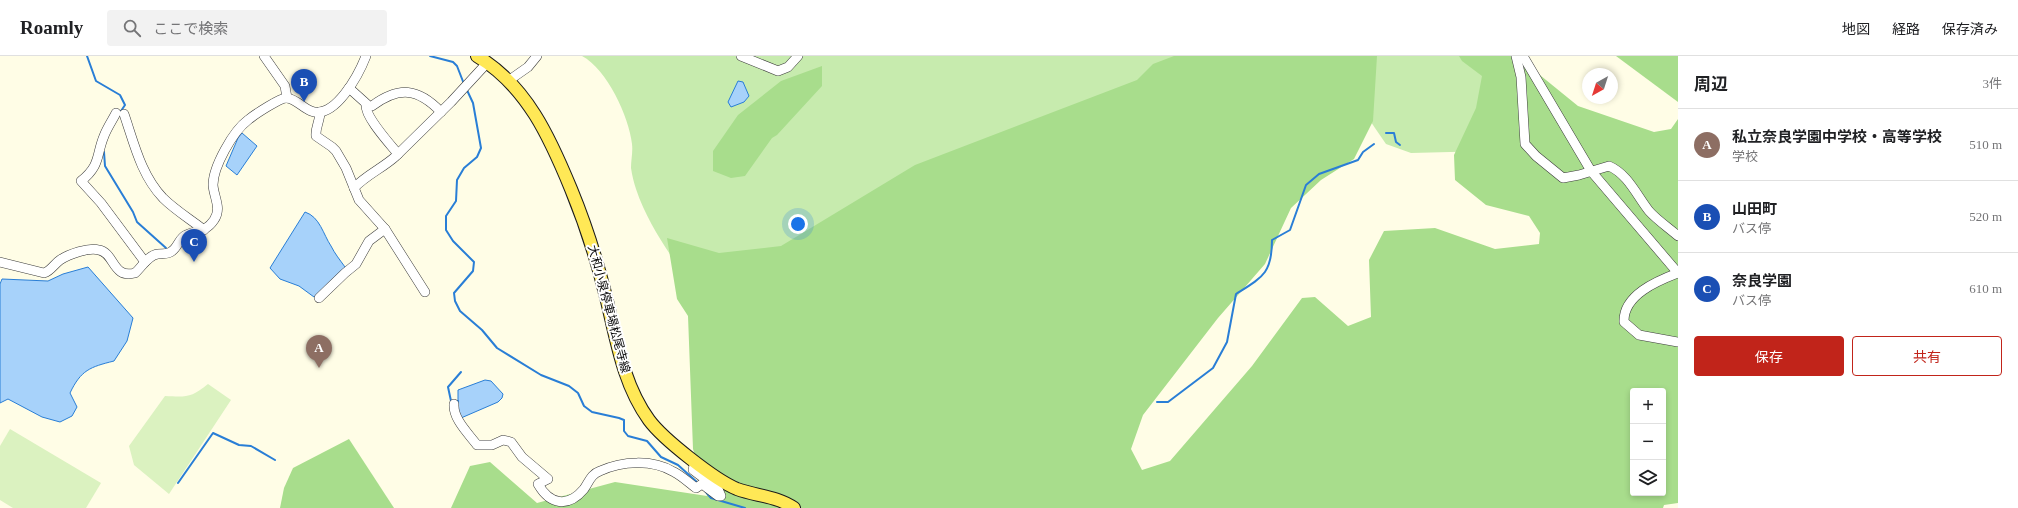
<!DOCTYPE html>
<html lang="ja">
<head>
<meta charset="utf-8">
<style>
	:root { --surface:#fff; --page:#f2f2f2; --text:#202124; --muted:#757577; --line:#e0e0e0; --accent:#c1241a }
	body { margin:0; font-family:"Times New Roman","Noto Sans JP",serif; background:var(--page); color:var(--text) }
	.controls { position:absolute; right:12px; bottom:12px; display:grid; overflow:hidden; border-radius:4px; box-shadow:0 2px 6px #0003 }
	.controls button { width:36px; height:36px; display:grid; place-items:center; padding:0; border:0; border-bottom:1px solid var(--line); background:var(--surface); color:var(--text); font:20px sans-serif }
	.compass { position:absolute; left:1582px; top:12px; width:36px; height:36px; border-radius:50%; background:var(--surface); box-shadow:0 2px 6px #0003; rotate:219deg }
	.you { position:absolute; left:798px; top:168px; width:14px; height:14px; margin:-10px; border:3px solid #fff; border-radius:50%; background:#1a73e8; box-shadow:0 0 0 6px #1a73e833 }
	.badge { display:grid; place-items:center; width:26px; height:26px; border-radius:50%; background:var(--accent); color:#fff; font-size:13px; font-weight:700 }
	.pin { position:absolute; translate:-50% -33px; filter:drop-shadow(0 1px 2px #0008) }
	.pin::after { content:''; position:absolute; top:21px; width:14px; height:12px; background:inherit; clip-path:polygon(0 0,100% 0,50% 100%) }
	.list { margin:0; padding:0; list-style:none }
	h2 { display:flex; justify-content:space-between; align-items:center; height:52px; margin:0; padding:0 16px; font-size:17px }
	h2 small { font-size:13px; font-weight:400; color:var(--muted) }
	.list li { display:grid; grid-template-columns:26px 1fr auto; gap:12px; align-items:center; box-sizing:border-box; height:72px; padding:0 16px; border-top:1px solid var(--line) }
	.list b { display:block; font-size:15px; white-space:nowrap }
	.list p { margin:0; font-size:13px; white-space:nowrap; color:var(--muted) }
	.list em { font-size:13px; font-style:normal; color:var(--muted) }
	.actions { display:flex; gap:8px; padding:12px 16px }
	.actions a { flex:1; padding:9px 0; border:1px solid var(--accent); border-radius:4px; text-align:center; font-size:14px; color:var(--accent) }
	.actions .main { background:var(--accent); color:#fff }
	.icon { flex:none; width:22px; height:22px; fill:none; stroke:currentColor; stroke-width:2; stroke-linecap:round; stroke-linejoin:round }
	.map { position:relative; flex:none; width:1678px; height:452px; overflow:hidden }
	header { display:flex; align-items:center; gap:24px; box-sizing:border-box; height:56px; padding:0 20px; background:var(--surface); border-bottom:1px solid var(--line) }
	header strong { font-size:19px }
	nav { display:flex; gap:22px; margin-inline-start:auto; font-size:14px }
	.search { width:280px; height:36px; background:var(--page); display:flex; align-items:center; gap:10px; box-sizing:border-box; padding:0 14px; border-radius:4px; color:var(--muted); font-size:15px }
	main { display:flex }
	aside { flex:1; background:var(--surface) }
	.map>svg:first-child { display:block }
	.green { fill:#c7ebae }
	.forest { fill:#a8dd8c; fill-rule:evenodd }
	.pitch { fill:#dbf2c0 }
	.water { fill:#a7d2fa; stroke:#297ed6 }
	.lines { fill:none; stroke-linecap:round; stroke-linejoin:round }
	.stream { stroke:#297ed6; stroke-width:2 }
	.minor-casing { stroke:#3c3c3c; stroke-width:10 }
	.major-casing { stroke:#1a1a1a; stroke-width:14 }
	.minor { stroke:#fff; stroke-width:9 }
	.major { stroke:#ffe856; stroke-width:12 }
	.labels { text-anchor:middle; stroke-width:4; stroke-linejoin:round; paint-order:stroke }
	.street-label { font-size:12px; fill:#090909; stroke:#fff }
</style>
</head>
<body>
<header>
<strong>Roamly</strong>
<div class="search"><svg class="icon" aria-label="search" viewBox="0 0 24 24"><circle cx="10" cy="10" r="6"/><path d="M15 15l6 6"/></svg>ここで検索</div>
<nav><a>地図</a><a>経路</a><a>保存済み</a></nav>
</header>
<main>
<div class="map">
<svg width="1678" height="452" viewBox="0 0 1678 452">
	<rect width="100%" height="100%" fill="#fffde6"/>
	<!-- green -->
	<g class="green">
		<path d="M 582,0 L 1225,0 L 841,185 L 680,213 C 663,188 646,163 636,133 C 634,127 632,119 631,112 C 631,104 633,96 632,88 C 629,61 607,13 582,0 Z"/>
		<path d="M 1361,0 L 1515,0 L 1490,95 L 1411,97 L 1386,88 L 1362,53 Z"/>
	</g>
	<!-- forest -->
	<g class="forest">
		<path d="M 1174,0 L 1377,0 L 1373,65 L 1354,103 L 1321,124 L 1291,152 L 1265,208 L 1218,262 L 1143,359 L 1131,393 L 1142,414 L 1170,405 L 1252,310 L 1302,242 L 1315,241 L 1348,270 L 1371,261 L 1369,204 L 1384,175 L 1435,172 L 1495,193 L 1539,188 L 1540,177 L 1529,160 L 1486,149 L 1455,124 L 1454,99 L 1476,52 L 1482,20 L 1462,5 L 1459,0 L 1528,0 L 1530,11 L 1578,50 L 1654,76 L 1671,73 L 1678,63 L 1678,447 L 1664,449 L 1663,452 L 451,452 L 470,410 L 490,406 L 537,447 L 615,426 L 707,440 L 693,393 L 688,260 L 677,243 L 667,182 L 719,197 L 781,190 L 915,109 L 1137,24 L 1153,8 ZM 1633,335 L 1663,335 L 1663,437 L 1633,437 Z"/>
		<path d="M 1616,0 L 1678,0 L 1678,46 Z"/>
		<path d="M 822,10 L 822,30 L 777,79 L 772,82 L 745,120 L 731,122 L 713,115 L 713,95 L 738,59 L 781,25 Z"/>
		<path d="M 349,383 L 394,452 L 280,452 L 284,432 L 293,412 Z"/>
	</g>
	<!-- pitch -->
	<g class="pitch">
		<path d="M 208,328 L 231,344 L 169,438 L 134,409 L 129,390 L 165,340 C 186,341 191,342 208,328 Z"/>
		<path d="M 10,373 L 101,427 L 86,452 L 13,452 L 0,444 L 0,390 Z"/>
	</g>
	<!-- water -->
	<g class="water">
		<path d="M 738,25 L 743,26 L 749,40 L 744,46 L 731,51 L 728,46 Z"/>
		<path d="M 242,77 L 257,90 L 237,119 L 226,110 L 238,82 Z"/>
		<path d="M 305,156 C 320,161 323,178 331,190 C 335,198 340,204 345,211 L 314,241 L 299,230 L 280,223 L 270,212 Z"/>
		<path d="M 88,211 L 133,262 L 127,285 L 114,305 C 90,311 81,314 70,337 L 77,351 L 72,360 L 60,366 L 42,361 L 8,343 L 0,347 L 0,228 L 2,223 L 48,225 L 63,218 Z"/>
		<path d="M 485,324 L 491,325 L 503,338 L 502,342 L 498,346 L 461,362 L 458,354 L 458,334 Z"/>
	</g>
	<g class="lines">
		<!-- stream -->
		<g class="stream">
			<path d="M 87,0 L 96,25 L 120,39 L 125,49 L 121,55"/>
			<path d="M 430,0 L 453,6 L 457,10 L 464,28"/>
			<path d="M 466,32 L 473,47 L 481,92 L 477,101 L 464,112 L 457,124 L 456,145 L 446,160 L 446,174 L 453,185 L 474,206 L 473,215 L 454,237 L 455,245 L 460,255 L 482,274 L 497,292 L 541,319 L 569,330 L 578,337 L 584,350 L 592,356 L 619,362 L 624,364 L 624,375 L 628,380 L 647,385 L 661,401 L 678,409 L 698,427"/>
			<path d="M 1386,77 L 1394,77 L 1396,86 L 1400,89"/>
			<path d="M 104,96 L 105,110 L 133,156 L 137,166 L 166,192"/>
			<path d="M 458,345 L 451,345 L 448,331 L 461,316"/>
			<path d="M 1157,346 L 1168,346 L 1213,312 L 1227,286 L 1236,238 C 1263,221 1272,217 1272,184 L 1290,174 L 1306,129 L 1319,118 L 1358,104 L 1363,96 L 1374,88"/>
			<path d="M 178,427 L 213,377 L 239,389 L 251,390 L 275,404"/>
			<path d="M 705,435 L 711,442 L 745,452"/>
		</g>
		<!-- minor casing -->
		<g class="minor-casing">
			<g id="minor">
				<path d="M 264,0 L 285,30 L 287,42"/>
				<path d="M 741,0 L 778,15 L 788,11 L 798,0"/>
				<path d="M 1516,0 L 1521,21 L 1525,88 L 1536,100 L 1563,122 L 1579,119 L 1609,110 C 1628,118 1637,140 1649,155 C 1657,164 1669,172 1678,180"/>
				<path d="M 1523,0 L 1591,115 L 1678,217"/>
				<path d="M 508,25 L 528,11 L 537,0"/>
				<path d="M 349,32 L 369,50 L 372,50 C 399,30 418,32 441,56"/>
				<path d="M 366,49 C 365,61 390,88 398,98"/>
				<path d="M 320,56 C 320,65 315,72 316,80 L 332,91 L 336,95 L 346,112 L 359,144 L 385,173 L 425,236"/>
				<path d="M 116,57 C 112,65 107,72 104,80 C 96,99 101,109 81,125 L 101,147 L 145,206"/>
				<path d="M 124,58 C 134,87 141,119 163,142 C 175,154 190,163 204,174"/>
				<path d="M 354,132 C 366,119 383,112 396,100 L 451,46 L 487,7"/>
				<path d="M 0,206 L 44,217 C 51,215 54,208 60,204 C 69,198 89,191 99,194 C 115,197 112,223 135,217 C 142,211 148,199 158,198 C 163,197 168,199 172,195 C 178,191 179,182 186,179 C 198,173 205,177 214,164 C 222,152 214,142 213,129 C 213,111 233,75 248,64 C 254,59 281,41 287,42 C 296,43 303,52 311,55 C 335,64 359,18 366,0"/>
				<path d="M 1678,217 C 1657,225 1623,239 1624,266 L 1639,279 L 1678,286"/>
				<path d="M 319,242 L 345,217 L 356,208 L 369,185 L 385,173"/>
				<path d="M 454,348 C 453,363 468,377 477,389 L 492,389 L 503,384 L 511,386 L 522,401 L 548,423 L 538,428 C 550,449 568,452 584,433 C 589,426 591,418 600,415 C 622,405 652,403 674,416 C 682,420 689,427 696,432 L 702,428 L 718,440 L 721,440 L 718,433 L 693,414 L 695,405"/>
			</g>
		</g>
		<!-- major casing -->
		<g class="major-casing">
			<path id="major" d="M 477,0 C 527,30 550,82 571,133 C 585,167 596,201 605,237 C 616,280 622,327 649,364 C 663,383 715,424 737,433 C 756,440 777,440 794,452"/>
		</g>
		<!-- minor -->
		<use href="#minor" class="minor"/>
		<!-- major -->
		<use href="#major" class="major"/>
	</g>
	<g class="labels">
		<!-- street labels -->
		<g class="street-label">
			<text transform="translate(609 253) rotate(75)" y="4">大和小泉停車場松尾寺線</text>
		</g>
	</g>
</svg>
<div class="controls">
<button>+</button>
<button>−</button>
<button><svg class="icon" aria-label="layers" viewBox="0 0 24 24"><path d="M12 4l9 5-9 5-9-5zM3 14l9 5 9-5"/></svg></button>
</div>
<svg class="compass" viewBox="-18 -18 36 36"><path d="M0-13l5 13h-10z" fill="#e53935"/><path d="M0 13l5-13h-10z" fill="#757577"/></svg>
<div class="you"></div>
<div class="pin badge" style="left:319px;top:312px;background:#8d6e63">A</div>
<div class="pin badge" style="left:304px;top:46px;background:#1a4fb4">B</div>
<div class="pin badge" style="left:194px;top:206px;background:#1a4fb4">C</div>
</div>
<aside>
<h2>周辺<small>3件</small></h2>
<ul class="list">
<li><span class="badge" style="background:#8d6e63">A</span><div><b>私立奈良学園中学校・高等学校</b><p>学校</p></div><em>510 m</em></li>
<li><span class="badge" style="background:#1a4fb4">B</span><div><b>山田町</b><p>バス停</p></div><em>520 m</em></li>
<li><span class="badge" style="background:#1a4fb4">C</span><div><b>奈良学園</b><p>バス停</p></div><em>610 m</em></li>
</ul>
<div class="actions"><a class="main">保存</a><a>共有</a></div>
</aside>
</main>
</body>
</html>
